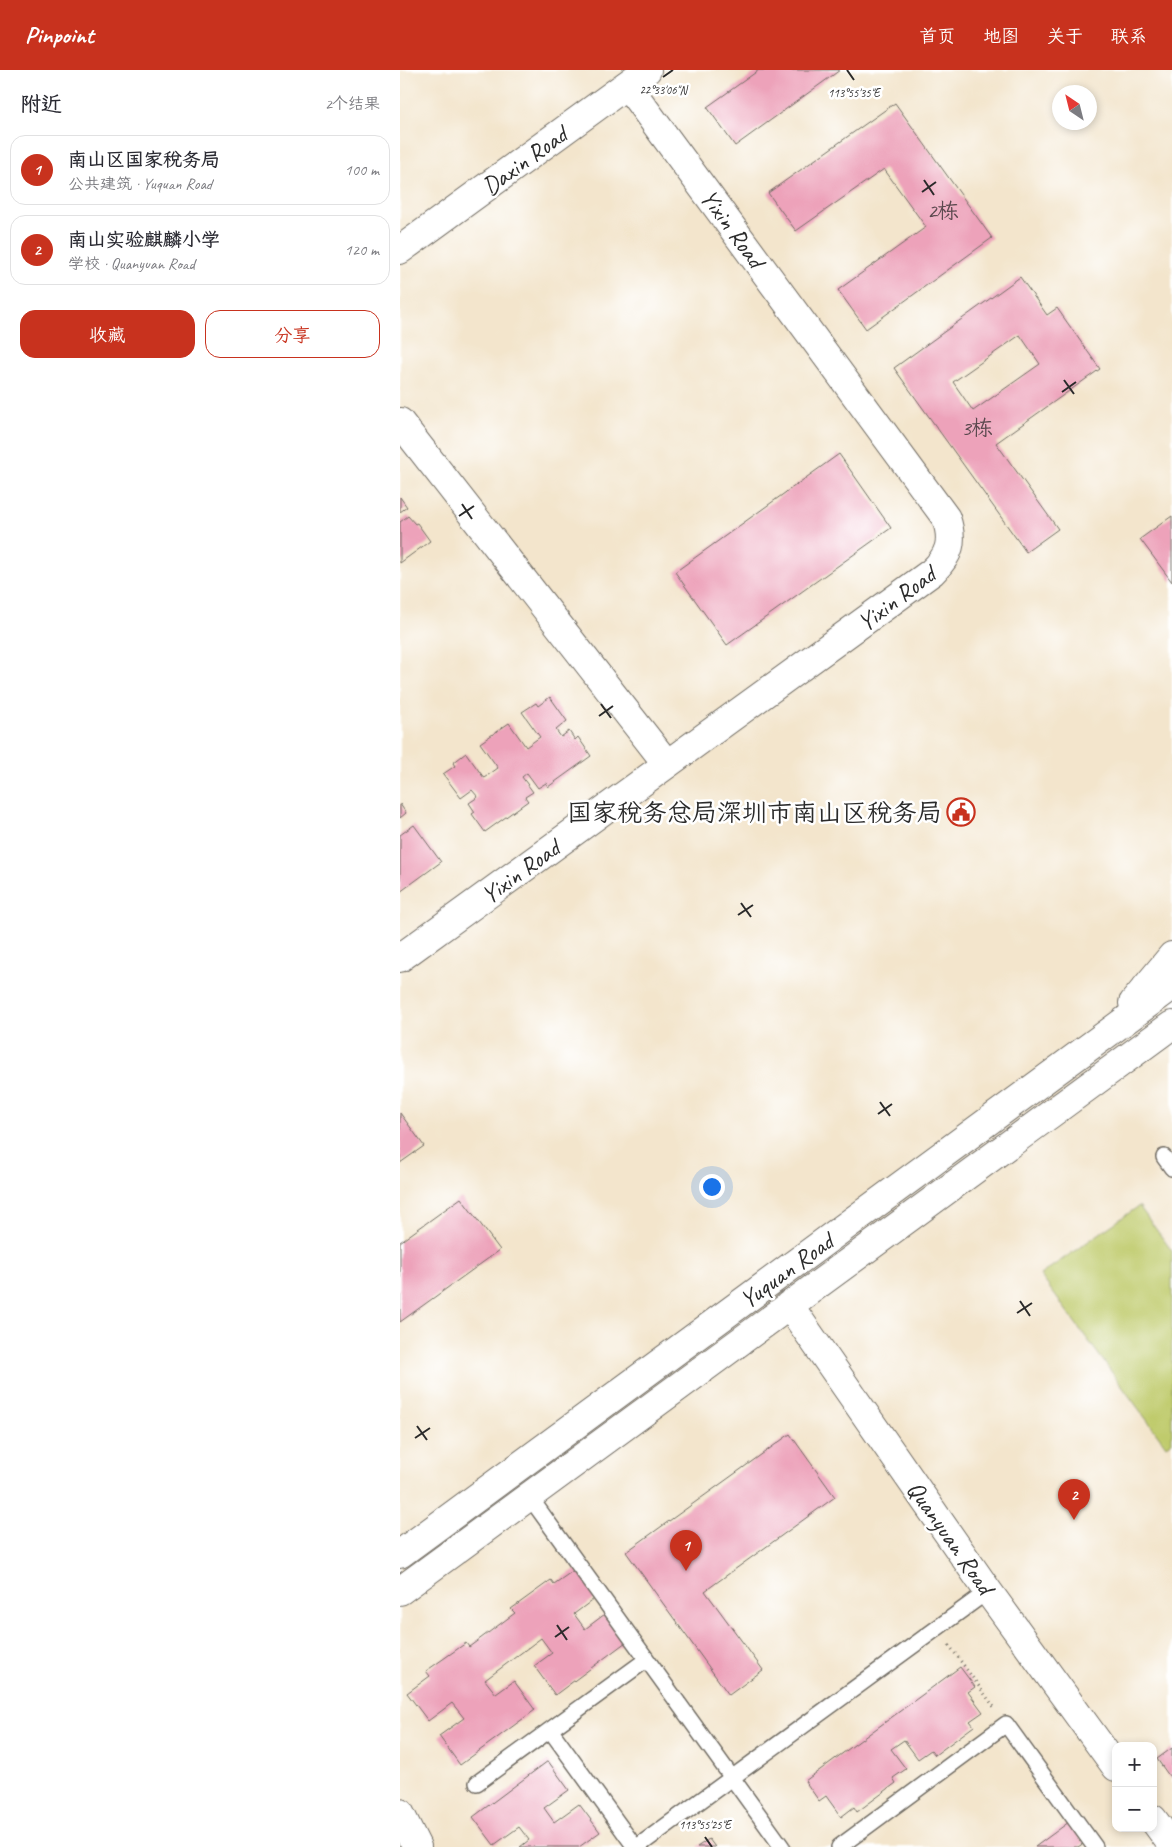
<!DOCTYPE html>
<html lang="zh">
<head>
<meta charset="utf-8">
<style>
	:root { --surface:#fff; --page:#f2f2f3; --text:#2b2b33; --muted:#7c7c81; --line:#e1e1e2; --accent:#c8321e }
	body { margin:0; font-family:Caveat,"LXGW WenKai TC",sans-serif; background:var(--page); color:var(--text) }
	.controls { position:absolute; right:15px; bottom:15px; display:grid; overflow:hidden; border-radius:10px; box-shadow:0 2px 8px #0003 }
	.controls button { width:45px; height:45px; display:grid; place-items:center; padding:0; border:0; border-bottom:1px solid var(--line); background:var(--surface); color:var(--text); font:25px sans-serif }
	.compass { position:absolute; left:652px; top:15px; width:45px; height:45px; border-radius:50%; background:var(--surface); box-shadow:0 2px 8px #0003; rotate:325deg }
	.you { position:absolute; left:311px; top:1116px; width:18px; height:18px; margin:-12px; border:4px solid #fff; border-radius:50%; background:#1a73e8; box-shadow:0 0 0 8px #1a73e833 }
	.badge { display:grid; place-items:center; width:32px; height:32px; border-radius:50%; background:var(--accent); color:#fff; font-size:16px; font-weight:700 }
	.pin { position:absolute; translate:-50% -41px; filter:drop-shadow(0 1px 2px #0008) }
	.pin::after { content:''; position:absolute; top:26px; width:18px; height:15px; background:inherit; clip-path:polygon(0 0,100% 0,50% 100%) }
	.list { margin:0; padding:0; list-style:none }
	h2 { display:flex; justify-content:space-between; align-items:center; height:65px; margin:0; padding:0 20px; font-size:21px }
	h2 small { font-size:16px; font-weight:400; color:var(--muted) }
	.list li { display:grid; grid-template-columns:32px 1fr auto; gap:15px; align-items:center; box-sizing:border-box; height:70px; margin:0 10px 10px; padding:0 10px; border:1px solid var(--line); border-radius:15px }
	.list b { display:block; font-size:19px; white-space:nowrap }
	.list p { margin:0; font-size:16px; white-space:nowrap; color:var(--muted) }
	.list em { font-size:16px; font-style:normal; color:var(--muted) }
	.actions { display:flex; gap:10px; padding:15px 20px }
	.actions a { flex:1; padding:11px 0; border:1px solid var(--accent); border-radius:15px; text-align:center; font-size:18px; color:var(--accent) }
	.actions .main { background:var(--accent); color:#fff }
	.map { position:relative; flex:none; width:772px; height:1777px; overflow:hidden }
	header { display:flex; align-items:center; gap:30px; box-sizing:border-box; height:70px; padding:0 25px; background:var(--accent); color:#fff }
	header strong { font-size:24px }
	nav { display:flex; gap:28px; margin-inline-start:auto; font-size:18px }
	main { display:flex }
	aside { flex:1; background:var(--surface) }
	.map>svg:first-child { display:block }
	.green { fill:#bfcb6c; stroke:#757b4c }
	.building { fill:#eda2ba; fill-rule:evenodd }
	.lines { fill:none; stroke-linecap:round; stroke-linejoin:round }
	.service-casing { stroke:#716c63; stroke-width:18 }
	.minor-casing { stroke:#716c63; stroke-width:30 }
	.tertiary-casing { stroke:#716c63; stroke-width:30 }
	.path { stroke:#716c63; stroke-width:3; stroke-dasharray:1 4; stroke-linecap:butt }
	.service { stroke:#fff; stroke-width:15 }
	.minor { stroke:#fff; stroke-width:28 }
	.tertiary { stroke:#fff; stroke-width:28 }
	.ticks { fill:none; stroke:#2b2b2b; stroke-width:2 }
	.labels { text-anchor:middle; stroke-width:5; stroke-linejoin:round; paint-order:stroke }
	.number-label { font-size:22px; fill:#5c494f }
	.street-label { font-size:25px; fill:#2b2b2b; stroke:#fff }
	.poi-label { font-size:25px; fill:#2b2b2b; stroke:#fff; text-anchor:end }
	.ticks-label { font-size:12px; text-anchor:middle; fill:#2b2b2b; stroke:#fff; stroke-width:5; stroke-linejoin:round; paint-order:stroke }
</style>
</head>
<body>
<header>
<strong>Pinpoint</strong>
<nav><a>首页</a><a>地图</a><a>关于</a><a>联系</a></nav>
</header>
<main>
<aside>
<h2>附近<small>2个结果</small></h2>
<ul class="list">
<li><span class="badge">1</span><div><b>南山区国家税务局</b><p>公共建筑 · Yuquan Road</p></div><em>100 m</em></li>
<li><span class="badge">2</span><div><b>南山实验麒麟小学</b><p>学校 · Quanyuan Road</p></div><em>120 m</em></li>
</ul>
<div class="actions"><a class="main">收藏</a><a>分享</a></div>
</aside>
<div class="map">
<svg width="772" height="1777" viewBox="0 0 772 1777">
	<rect width="100%" height="100%" fill="#fff"/>
	<filter id="ink" filterUnits="userSpaceOnUse"><feTurbulence type="fractalNoise" baseFrequency=".02" numOctaves="2"/><feDisplacementMap in="SourceGraphic" scale="10" xChannelSelector="R" yChannelSelector="G"/><feConvolveMatrix kernelMatrix="1 2 1 2 8 2 1 2 1" color-interpolation-filters="sRGB"/></filter>
	<filter id="wash" filterUnits="userSpaceOnUse"><feTurbulence type="fractalNoise" baseFrequency=".0096" numOctaves="4" result="noise"/><feDisplacementMap in="SourceGraphic" scale="20" xChannelSelector="R" yChannelSelector="G"/><feGaussianBlur stdDeviation="1.12" result="paint"/><feColorMatrix in="noise" values="0 0 0 0 0 0 0 0 0 0 0 0 0 0 0 0 0 1.4 0 .05"/><feComposite in="paint" operator="in"/></filter>
	<g filter="url(#wash)">
		<rect width="100%" height="100%" fill="#f3e5cc"/>
		<!-- green -->
		<path class="green" d="M 739,1136 L 772,1181 L 772,1372 L 766,1376 L 640,1205 Z"/>
		<g id="blocks">
			<!-- building -->
			<g class="building">
				<path d="M 359,0 L 440,0 L 335,76 L 307,37 Z"/>
				<path d="M 495,33 L 592,168 L 466,259 L 438,220 L 526,157 L 484,99 L 396,161 L 368,123 Z"/>
				<path d="M 620,207 L 647,245 L 657,238 L 700,299 L 596,373 L 658,459 L 626,482 L 494,298 ZM 620,265 L 640,294 L 573,341 L 553,312 Z"/>
				<path d="M 439,384 L 491,458 L 327,575 L 275,502 Z"/>
				<path d="M 0,427 L 7,437 L 0,442 Z"/>
				<path d="M 8,446 L 15,454 L 17,453 L 30,471 L 0,493 L 0,452 Z"/>
				<path d="M 772,446 L 772,512 L 740,469 Z"/>
				<path d="M 150,627 L 167,651 L 156,660 L 161,667 L 169,661 L 175,670 L 178,667 L 191,686 L 148,717 L 146,713 L 138,718 L 127,703 L 122,707 L 133,722 L 125,727 L 128,731 L 85,762 L 72,744 L 75,742 L 69,733 L 78,727 L 72,720 L 61,728 L 43,704 L 55,696 L 53,693 L 66,683 L 84,708 L 98,698 L 80,673 L 109,653 L 126,677 L 140,667 L 122,642 L 136,633 L 138,636 Z"/>
				<path d="M 0,734 L 6,743 L 0,748 Z"/>
				<path d="M 14,755 L 41,792 L 0,822 L 0,765 Z"/>
				<path d="M 0,1043 L 24,1076 L 0,1093 Z"/>
				<path d="M 61,1128 L 100,1180 L 0,1252 L 0,1172 Z"/>
				<path d="M 390,1364 L 435,1427 L 305,1521 L 363,1600 L 329,1625 L 226,1482 Z"/>
				<path d="M 177,1498 L 198,1526 L 174,1544 L 185,1559 L 209,1541 L 230,1569 L 155,1625 L 134,1596 L 152,1583 L 141,1568 L 85,1610 L 96,1624 L 114,1611 L 135,1640 L 60,1695 L 39,1666 L 64,1648 L 52,1633 L 28,1651 L 7,1623 L 30,1606 L 26,1601 L 66,1573 L 69,1577 L 115,1543 L 111,1539 L 151,1510 L 154,1514 Z"/>
				<path d="M 560,1597 L 575,1617 L 568,1622 L 583,1642 L 570,1651 L 574,1656 L 535,1685 L 531,1680 L 518,1689 L 504,1670 L 491,1679 L 506,1699 L 493,1708 L 496,1713 L 457,1742 L 454,1737 L 441,1747 L 426,1726 L 419,1731 L 405,1711 Z"/>
				<path d="M 772,1678 L 772,1710 L 757,1689 Z"/>
				<path d="M 148,1691 L 169,1720 L 144,1738 L 154,1752 L 179,1734 L 200,1762 L 179,1777 L 120,1777 L 129,1770 L 119,1757 L 94,1775 L 73,1747 Z"/>
				<path d="M 669,1752 L 684,1773 L 678,1777 L 635,1777 Z"/>
				<path d="M 309,1769 L 315,1777 L 297,1777 Z"/>
			</g>
		</g>
	</g>
	<g filter="url(#ink)">
		<use href="#blocks" fill-opacity="0" stroke="#716c63" stroke-width="1"/>
		<g class="lines">
			<!-- service casing -->
			<g class="service-casing">
				<g id="service">
					<path d="M 764,1087 L 772,1098"/>
					<path d="M 129,1426 L 382,1777"/>
					<path d="M 151,1661 L 235,1777"/>
					<path d="M 77,1713 L 246,1590"/>
					<path d="M 237,1777 L 588,1521"/>
					<path d="M 439,1777 L 606,1654 L 695,1777"/>
				</g>
			</g>
			<!-- minor casing -->
			<g class="minor-casing">
				<g id="minor">
					<path d="M 0,180 L 247,0"/>
					<path d="M 0,352 L 267,694"/>
					<path d="M 0,888 L 532,502 C 550,485 554,471 546,448 L 227,15"/>
					<path d="M 389,1235 L 588,1521 L 716,1697"/>
					<path d="M 753,1749 L 772,1775"/>
				</g>
			</g>
			<!-- tertiary casing -->
			<g class="tertiary-casing">
				<g id="tertiary">
					<path d="M 733,933 L 772,886"/>
					<path d="M 0,1484 L 772,916"/>
					<path d="M 0,1521 L 772,955"/>
					<path d="M 0,1743 L 17,1777"/>
				</g>
			</g>
			<!-- path -->
			<path class="path" d="M 549,1575 L 594,1637"/>
			<!-- service -->
			<use href="#service" class="service"/>
			<!-- minor -->
			<use href="#minor" class="minor"/>
			<!-- tertiary -->
			<use href="#tertiary" class="tertiary"/>
		</g>
	</g>
	<!-- ticks -->
	<path class="ticks" d="M 447,0 L 454,10M 263,7 L 273,0M 524,110 L 534,125M 522,122 L 536,112M 664,310 L 674,324M 662,322 L 676,312M 62,434 L 72,449M 59,446 L 74,436M 201,634 L 211,648M 199,646 L 213,636M 341,833 L 351,847M 338,845 L 353,835M 480,1032 L 490,1046M 478,1044 L 492,1034M 620,1231 L 630,1246M 617,1243 L 632,1233M 17,1356 L 27,1370M 15,1368 L 30,1358M 157,1555 L 167,1570M 155,1567 L 169,1557M 305,1767 L 312,1777"/>
	<!-- icons -->
	<defs>
		<g id="civic-ring" transform="scale(1.4375)"><circle r="9.5" fill="#fff" stroke="#c8321e" stroke-width="1.5"/><path d="M-.6-6.5H3V-4.5H.6V-3L4-1V1h2V6H-6V1h2V-1L-.6-3ZM-1.2 2.5V6h2.4V2.5Z" fill="#c8321e"/></g>
	</defs>
	<g fill-rule="evenodd">
		<use href="#civic-ring" x="561" y="742"/>
	</g>
	<g class="labels">
		<!-- number labels -->
		<g class="number-label">
			<text x="543" y="148">2栋</text>
			<text x="577" y="365">3栋</text>
		</g>
		<!-- street labels -->
		<g class="street-label">
			<text transform="translate(124 90) rotate(-36)" y="9">Daxin Road</text>
			<text transform="translate(333 158) rotate(54)" y="9">Yixin Road</text>
			<text transform="translate(496 528) rotate(-37)" y="9">Yixin Road</text>
			<text transform="translate(120 801) rotate(-36)" y="9">Yixin Road</text>
			<text transform="translate(386 1200) rotate(-36)" y="9">Yuquan Road</text>
			<text transform="translate(551 1467) rotate(55)" y="9">Quanyuan Road</text>
		</g>
		<!-- poi labels -->
		<g class="poi-label">
			<text x="542" y="751">国家税务总局深圳市南山区税务局</text>
		</g>
	</g>
	<g class="ticks-label">
		<text x="263" y="24">22°33'06"N</text>
		<text x="454" y="27">113°55'35"E</text>
		<text x="305" y="1759">113°55'25"E</text>
	</g>
</svg>
<div class="controls">
<button>+</button>
<button>−</button>
</div>
<svg class="compass" viewBox="-18 -18 36 36"><path d="M0-13l5 13h-10z" fill="#e53935"/><path d="M0 13l5-13h-10z" fill="#7c7c81"/></svg>
<div class="you"></div>
<div class="pin badge" style="left:286px;top:1501px">1</div>
<div class="pin badge" style="left:674px;top:1450px">2</div>
</div>
</main>
</body>
</html>
